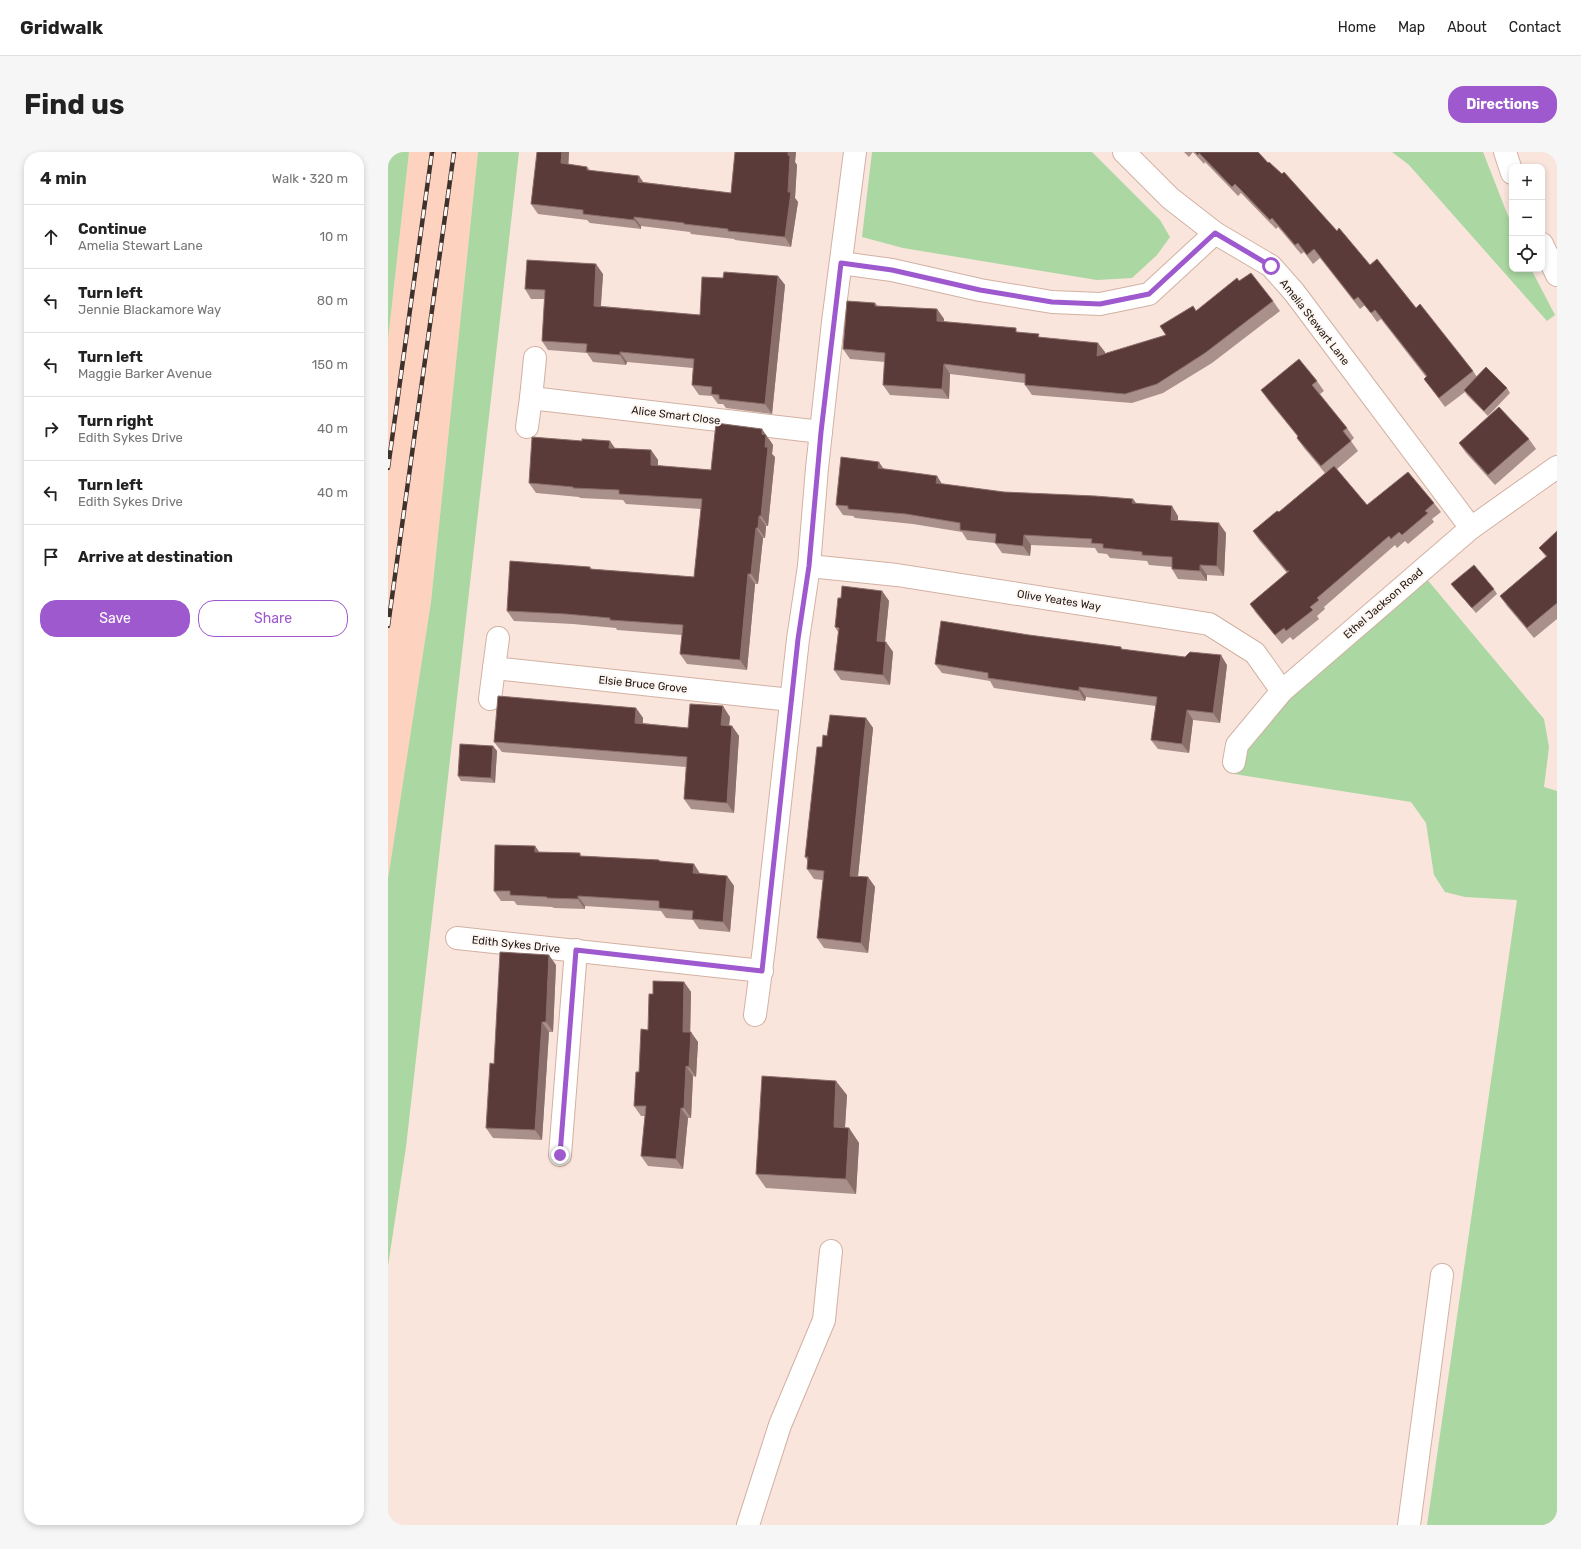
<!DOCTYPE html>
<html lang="en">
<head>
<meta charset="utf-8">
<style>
	:root { --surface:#fff; --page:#f6f6f6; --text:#222; --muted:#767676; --line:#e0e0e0; --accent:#9f59ce }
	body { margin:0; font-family:Rubik,sans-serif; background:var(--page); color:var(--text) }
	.controls { position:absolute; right:12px; top:12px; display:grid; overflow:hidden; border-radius:8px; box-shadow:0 2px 6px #0003 }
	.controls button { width:36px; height:36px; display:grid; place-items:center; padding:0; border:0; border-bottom:1px solid var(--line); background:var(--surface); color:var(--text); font:20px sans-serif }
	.stop { position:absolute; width:12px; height:12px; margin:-9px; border:3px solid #9f59ce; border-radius:50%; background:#fff }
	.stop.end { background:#9f59ce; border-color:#fff; box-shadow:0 1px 4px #0008 }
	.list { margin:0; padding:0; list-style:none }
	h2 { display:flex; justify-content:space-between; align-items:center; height:52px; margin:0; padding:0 16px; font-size:17px }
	h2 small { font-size:13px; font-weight:400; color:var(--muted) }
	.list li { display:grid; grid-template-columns:26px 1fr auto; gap:12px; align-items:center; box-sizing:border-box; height:64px; padding:0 16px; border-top:1px solid var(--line) }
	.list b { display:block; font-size:15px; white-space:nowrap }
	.list p { margin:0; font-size:13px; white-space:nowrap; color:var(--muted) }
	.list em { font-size:13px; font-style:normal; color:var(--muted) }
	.actions { display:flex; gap:8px; padding:12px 16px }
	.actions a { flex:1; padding:9px 0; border:1px solid var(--accent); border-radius:16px; text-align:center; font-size:14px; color:var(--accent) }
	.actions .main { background:var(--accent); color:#fff }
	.icon { flex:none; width:22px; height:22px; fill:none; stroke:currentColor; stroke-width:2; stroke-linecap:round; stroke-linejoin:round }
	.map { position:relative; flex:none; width:1169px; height:1373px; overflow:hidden; border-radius:16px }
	header { display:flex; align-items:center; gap:24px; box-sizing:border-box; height:56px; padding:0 20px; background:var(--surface); border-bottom:1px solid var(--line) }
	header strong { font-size:19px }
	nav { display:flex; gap:22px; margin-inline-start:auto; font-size:14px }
	.intro { display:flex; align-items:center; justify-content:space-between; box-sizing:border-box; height:96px; padding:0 24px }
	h1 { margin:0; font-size:28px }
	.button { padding:10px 18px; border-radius:16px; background:var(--accent); color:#fff; font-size:14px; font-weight:700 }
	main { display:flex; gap:24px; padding:0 24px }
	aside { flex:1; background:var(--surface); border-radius:16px; box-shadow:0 2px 6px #0003 }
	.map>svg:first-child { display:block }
	.built { fill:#fdd3c0 }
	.green { fill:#aad7a2 }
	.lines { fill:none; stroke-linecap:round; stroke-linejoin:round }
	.minor-casing { stroke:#d2b1a2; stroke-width:24 }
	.tertiary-casing { stroke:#d2b1a2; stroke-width:24 }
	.minor { stroke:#fff; stroke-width:22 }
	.tertiary { stroke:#fff; stroke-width:22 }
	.rail-casing { stroke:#3f322c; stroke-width:4.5 }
	.rail { stroke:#fdf6f2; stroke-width:3; stroke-dasharray:9; stroke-linecap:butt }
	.wall { fill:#aa908a }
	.shaded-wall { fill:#8a6e6a }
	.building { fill:#5a3b39; stroke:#8a6e6a }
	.route { stroke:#9f59ce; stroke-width:5 }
	.labels { text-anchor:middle; stroke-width:4; stroke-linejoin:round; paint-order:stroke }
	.street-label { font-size:11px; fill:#221610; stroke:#fdf6f2 }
</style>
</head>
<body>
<header>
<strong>Gridwalk</strong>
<nav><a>Home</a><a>Map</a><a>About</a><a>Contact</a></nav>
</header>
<div class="intro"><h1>Find us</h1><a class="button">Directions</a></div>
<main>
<aside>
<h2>4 min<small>Walk · 320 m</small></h2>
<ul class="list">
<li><svg class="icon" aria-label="ahead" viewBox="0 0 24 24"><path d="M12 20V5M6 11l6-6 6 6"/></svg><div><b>Continue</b><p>Amelia Stewart Lane</p></div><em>10 m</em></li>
<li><svg class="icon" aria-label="left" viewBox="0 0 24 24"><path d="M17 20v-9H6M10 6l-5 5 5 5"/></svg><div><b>Turn left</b><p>Jennie Blackamore Way</p></div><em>80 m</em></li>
<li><svg class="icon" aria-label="left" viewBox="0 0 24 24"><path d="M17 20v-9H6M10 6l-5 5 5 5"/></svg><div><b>Turn left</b><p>Maggie Barker Avenue</p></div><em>150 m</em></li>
<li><svg class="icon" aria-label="right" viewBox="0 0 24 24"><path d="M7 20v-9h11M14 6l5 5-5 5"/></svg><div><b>Turn right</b><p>Edith Sykes Drive</p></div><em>40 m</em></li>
<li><svg class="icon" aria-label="left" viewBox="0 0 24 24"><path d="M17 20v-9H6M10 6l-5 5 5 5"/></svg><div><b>Turn left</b><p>Edith Sykes Drive</p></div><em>40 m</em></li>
<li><svg class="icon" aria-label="arrive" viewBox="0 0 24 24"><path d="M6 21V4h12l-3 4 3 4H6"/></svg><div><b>Arrive at destination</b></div></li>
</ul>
<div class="actions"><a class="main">Save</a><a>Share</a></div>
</aside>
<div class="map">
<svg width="1169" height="1373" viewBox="0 0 1169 1373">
	<rect width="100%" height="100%" fill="#fae5dc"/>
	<!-- built -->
	<path class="built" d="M 21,0 L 90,0 L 43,450 L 0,727 L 0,188 Z"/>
	<!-- green -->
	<g class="green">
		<path d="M 0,0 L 21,0 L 0,188 Z"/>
		<path d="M 90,0 L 131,0 L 18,995 L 0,1114 L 0,727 L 43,450 Z"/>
		<path d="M 484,0 L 704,0 L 772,68 L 782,85 L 769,103 L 744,126 L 709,128 L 515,96 L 474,85 Z"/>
		<path d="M 1004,0 L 1095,0 L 1124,74 L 1124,117 L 1143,117 L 1167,163 L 1159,169 L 1021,13 Z"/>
		<path d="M 1032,419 L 1156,567 L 1161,595 L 1156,635 L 1169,639 L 1169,1373 L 1039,1373 L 1129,748 L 1077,745 L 1057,740 L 1046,723 L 1038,671 L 1023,650 L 846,622 L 849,593 Z"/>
	</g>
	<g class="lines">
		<!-- minor casing -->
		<g class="minor-casing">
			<g id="minor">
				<path d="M 736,0 L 782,46 L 827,81 L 883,114 L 906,140 L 1083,376"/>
				<path d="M 453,111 L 504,118 L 592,138 L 664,150 L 712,152 L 761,142 L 827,81"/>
				<path d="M 143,246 L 147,206"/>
				<path d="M 139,275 L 143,246 L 433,280"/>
				<path d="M 421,414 L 509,423 L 821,472 L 867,501 L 894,539"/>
				<path d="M 110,486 L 106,516 L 403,548"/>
				<path d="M 102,547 L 106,516"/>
				<path d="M 846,610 L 849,593 L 894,539 L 1083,376 L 1169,315"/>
				<path d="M 69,786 L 374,819"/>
				<path d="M 367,863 L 376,796 L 410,487 L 421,414 L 429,316 L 445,170 L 467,0"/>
				<path d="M 172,1003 L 188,798"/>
				<path d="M 360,1373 L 392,1273 L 436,1168 L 443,1099"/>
				<path d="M 1021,1373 L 1054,1123"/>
			</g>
		</g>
		<!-- tertiary casing -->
		<g class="tertiary-casing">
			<g id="tertiary">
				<path d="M 1117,0 L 1124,21"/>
				<path d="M 1154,92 L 1169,123"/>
			</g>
		</g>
		<!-- minor -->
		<use href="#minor" class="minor"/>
		<!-- tertiary -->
		<use href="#tertiary" class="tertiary"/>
		<!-- rail casing -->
		<g class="rail-casing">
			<g id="rail">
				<path d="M 0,316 L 44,0"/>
				<path d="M 0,474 L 66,0"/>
			</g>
		</g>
		<!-- rail -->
		<use href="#rail" class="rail"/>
	</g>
	<!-- wall -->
	<g class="wall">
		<path d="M 181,0 L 180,12 L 199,15 L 202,18 L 255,30 L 343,41 L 347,0 L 408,0 L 407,10 L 409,13 L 407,46 L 410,50 L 403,95 L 347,88 L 346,87 L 303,82 L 302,80 L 253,74 L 253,77 L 202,71 L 199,68 L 150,62 L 143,52 Z"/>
		<path d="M 796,0 L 870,0 L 982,113 L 1028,156 L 1085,219 L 1089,225 L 1119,236 L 1122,241 L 1100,264 L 1079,243 L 1077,240 L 1057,255 L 1036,227 L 1038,225 L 993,167 L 989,170 L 977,153 L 972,157 L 932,106 L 925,112 L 916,100 L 913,102 L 890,75 L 888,77 L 853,41 L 850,44 L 817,10 L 816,12 L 805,0 L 801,5 Z"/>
		<path d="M 215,122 L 213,154 L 312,163 L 335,126 L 390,124 L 397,133 L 384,262 L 338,256 L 335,252 L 330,252 L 324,244 L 311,243 L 304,233 L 305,216 L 239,210 L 238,213 L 205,210 L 199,201 L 160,198 L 154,189 L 157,147 L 143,147 L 137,137 Z"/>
		<path d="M 851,129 L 885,149 L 892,159 L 824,211 L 775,241 L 744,251 L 644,243 L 637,233 L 637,231 L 562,222 L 561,247 L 502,243 L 495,233 L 497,210 L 462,207 L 455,197 L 487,151 L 490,154 L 549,157 L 556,167 L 556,170 L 631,180 L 717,200 L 717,202 L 778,183 L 808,159 Z"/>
		<path d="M 929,229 L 936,239 L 932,242 L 959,276 L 966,286 L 963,289 L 970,299 L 949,317 L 979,353 L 1046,351 L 1053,360 L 1044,367 L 1046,370 L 1020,392 L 1017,389 L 1009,396 L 1007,393 L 936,455 L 937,457 L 929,464 L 931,467 L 905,488 L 902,485 L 894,492 L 868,461 L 862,452 L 899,421 L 871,388 L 865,379 L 891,360 L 937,321 L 916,296 L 909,286 L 910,285 L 880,248 L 873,238 Z"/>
		<path d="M 381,287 L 385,293 L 384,302 L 387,305 L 380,374 L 378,374 L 377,386 L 375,386 L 370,432 L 367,432 L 359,518 L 299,512 L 292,502 L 294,483 L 229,478 L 228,476 L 185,472 L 126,469 L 119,459 L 202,415 L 204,417 L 306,425 L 313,357 L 238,352 L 235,348 L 192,346 L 191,345 L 148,341 L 141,331 L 227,296 L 263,298 L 270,308 L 270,314 L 323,318 Z"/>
		<path d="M 1141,287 L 1148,297 L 1107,333 L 1078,301 L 1071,291 Z"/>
		<path d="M 496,317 L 549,324 L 554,332 L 616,340 L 748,352 L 790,364 L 790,369 L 838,381 L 836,424 L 819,423 L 819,429 L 790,427 L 784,417 L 784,415 L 761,413 L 759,409 L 722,406 L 719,402 L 710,401 L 707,396 L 643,393 L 642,404 L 614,401 L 607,391 L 579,388 L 574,380 L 525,372 L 467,366 L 465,364 L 455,363 L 448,353 Z"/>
		<path d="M 1169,379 L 1169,467 L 1146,486 L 1119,454 L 1112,444 L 1158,405 L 1151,396 Z"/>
		<path d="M 1063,432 L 1106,437 L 1109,442 L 1088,461 L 1067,437 Z"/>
		<path d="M 494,439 L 501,449 L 497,490 L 498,490 L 505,500 L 502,533 L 453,528 L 446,518 L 450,480 L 447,475 Z"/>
		<path d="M 641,483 L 733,495 L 734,497 L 839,513 L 832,571 L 805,568 L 801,601 L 770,597 L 763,588 L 768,554 L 698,545 L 697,549 L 606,536 L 602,529 L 554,521 L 547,512 Z"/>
		<path d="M 248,556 L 255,566 L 255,571 L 300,576 L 342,565 L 341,574 L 344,574 L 351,584 L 346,661 L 303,657 L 296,647 L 298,615 L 114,600 L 106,590 Z"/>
		<path d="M 478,566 L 485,576 L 470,724 L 480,725 L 487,735 L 480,801 L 436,796 L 429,786 L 435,728 L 426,727 L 419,717 L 420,709 L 417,705 L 434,595 L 439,584 Z"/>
		<path d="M 105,594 L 109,599 L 107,631 L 73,629 L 70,624 Z"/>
		<path d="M 147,694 L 151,700 L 192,701 L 193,704 L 271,708 L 272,709 L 312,721 L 339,724 L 346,734 L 342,780 L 311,777 L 305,768 L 278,766 L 273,759 L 197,754 L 197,757 L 166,756 L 164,755 L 129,753 L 126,749 L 113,749 L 106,739 Z"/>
		<path d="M 168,813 L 165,880 L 161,880 L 154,988 L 105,986 L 98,976 Z"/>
		<path d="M 296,830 L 303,840 L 302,880 L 310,890 L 308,925 L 305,924 L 303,966 L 300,966 L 295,1017 L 260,1014 L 253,1004 L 257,964 L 253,964 L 246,954 L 251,920 L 260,878 L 265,842 Z"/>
		<path d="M 459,943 L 457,976 L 461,976 L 471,991 L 468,1042 L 378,1036 L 368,1022 Z"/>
	</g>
	<!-- shaded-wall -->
	<g class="shaded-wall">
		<path d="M 174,0 L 181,0 L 180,21 L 173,11 Z"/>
		<path d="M 400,0 L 408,0 L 407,10 L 409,13 L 407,46 L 410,50 L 403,95 L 397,85 L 400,40 Z"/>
		<path d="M 251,24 L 258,34 L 250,30 Z"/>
		<path d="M 246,65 L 253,74 L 253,77 L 246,68 Z"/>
		<path d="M 208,112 L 215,122 L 212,163 L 206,154 Z"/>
		<path d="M 390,124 L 397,133 L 384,262 L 377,252 Z"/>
		<path d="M 549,157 L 556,167 L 555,179 L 549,169 Z"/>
		<path d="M 710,191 L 717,200 L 716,214 L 709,204 Z"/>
		<path d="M 232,200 L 239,210 L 238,213 L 232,203 Z"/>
		<path d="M 556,212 L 562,222 L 561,247 L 554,237 Z"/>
		<path d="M 374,277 L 385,293 L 384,302 L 387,305 L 380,374 L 373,364 L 377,295 L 374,282 Z"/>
		<path d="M 222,289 L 229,299 L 221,296 Z"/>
		<path d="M 263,298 L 270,308 L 270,323 L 263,313 Z"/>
		<path d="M 491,310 L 497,319 L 490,316 Z"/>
		<path d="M 549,324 L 555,334 L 548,331 Z"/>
		<path d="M 745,347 L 752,356 L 744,351 Z"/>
		<path d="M 784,354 L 790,364 L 789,378 L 783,368 Z"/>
		<path d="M 371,364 L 378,374 L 377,386 L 370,376 Z"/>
		<path d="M 831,371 L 838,381 L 836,424 L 829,414 Z"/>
		<path d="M 368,376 L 375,386 L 370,432 L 363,422 Z"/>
		<path d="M 636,383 L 643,393 L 642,404 L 635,394 Z"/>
		<path d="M 812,413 L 819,423 L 819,429 L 812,419 Z"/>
		<path d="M 360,422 L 367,432 L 359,518 L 352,508 Z"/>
		<path d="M 494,439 L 501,449 L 496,499 L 489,489 Z"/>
		<path d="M 498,490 L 505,500 L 502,533 L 495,523 Z"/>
		<path d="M 833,503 L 839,513 L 832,571 L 825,561 Z"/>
		<path d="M 691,535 L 698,545 L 697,549 L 691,539 Z"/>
		<path d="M 335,554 L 342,565 L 340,583 L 333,573 Z"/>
		<path d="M 248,556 L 255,566 L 254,581 L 247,571 Z"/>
		<path d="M 799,558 L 805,568 L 801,601 L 794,592 Z"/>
		<path d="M 478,566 L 485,576 L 469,734 L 462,724 Z"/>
		<path d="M 344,574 L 351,584 L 346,661 L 339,651 Z"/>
		<path d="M 105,594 L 109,599 L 107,631 L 103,626 Z"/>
		<path d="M 147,694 L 154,704 L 147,700 Z"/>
		<path d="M 306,712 L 313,723 L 305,721 Z"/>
		<path d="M 339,724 L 346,734 L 342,780 L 335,770 Z"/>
		<path d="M 480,725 L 487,735 L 480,801 L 473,791 Z"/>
		<path d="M 190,744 L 197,754 L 197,757 L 190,747 Z"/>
		<path d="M 161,803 L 168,813 L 165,880 L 158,870 Z"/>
		<path d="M 296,830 L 303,840 L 302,890 L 295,880 Z"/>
		<path d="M 154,870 L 161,880 L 154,988 L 147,978 Z"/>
		<path d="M 303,880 L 310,890 L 308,925 L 301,915 Z"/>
		<path d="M 298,914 L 305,924 L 303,966 L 296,956 Z"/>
		<path d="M 448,929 L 459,943 L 456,990 L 446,975 Z"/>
		<path d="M 293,956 L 300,966 L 295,1017 L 288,1007 Z"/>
		<path d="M 461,976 L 471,991 L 468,1042 L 458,1027 Z"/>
	</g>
	<!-- building -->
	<g class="building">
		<path d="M 149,0 L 174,0 L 173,11 L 199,15 L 199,18 L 251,24 L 250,30 L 343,41 L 347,0 L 400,0 L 400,3 L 402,4 L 400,40 L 403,40 L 397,85 L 340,79 L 340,77 L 296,72 L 296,71 L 246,65 L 246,68 L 195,62 L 195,58 L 143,52 Z"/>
		<path d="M 807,0 L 870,0 L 880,11 L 881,10 L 894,22 L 896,20 L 949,79 L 951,76 L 982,113 L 989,107 L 1028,156 L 1032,152 L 1085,219 L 1051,246 L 1036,227 L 1039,224 L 987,158 L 983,161 L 970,145 L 966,148 L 926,97 L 919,103 L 910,91 L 907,93 L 884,66 L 882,68 L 847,32 L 844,35 L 811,1 L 810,3 Z"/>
		<path d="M 139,108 L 208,112 L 206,154 L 312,163 L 314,125 L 335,126 L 336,120 L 390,124 L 377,252 L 331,247 L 331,243 L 323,242 L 324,235 L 304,233 L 306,207 L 232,200 L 232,203 L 198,200 L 199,192 L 154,189 L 157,138 L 137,137 Z"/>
		<path d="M 863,121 L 885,149 L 817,201 L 769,232 L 737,242 L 637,233 L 637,222 L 556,212 L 554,237 L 495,233 L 497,201 L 455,197 L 459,149 L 487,151 L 487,154 L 549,157 L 549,169 L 628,176 L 628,180 L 651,182 L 650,185 L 710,191 L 709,204 L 778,183 L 772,174 L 805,154 L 808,159 L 849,126 L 851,129 Z"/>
		<path d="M 911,207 L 929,229 L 924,233 L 959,276 L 955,279 L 963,289 L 933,314 L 909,286 L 910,284 L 873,238 Z"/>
		<path d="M 1098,215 L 1119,236 L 1096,259 L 1076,238 Z"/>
		<path d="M 1111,255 L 1141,287 L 1100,323 L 1071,291 Z"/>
		<path d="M 328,271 L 374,277 L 374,282 L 378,283 L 377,295 L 380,295 L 373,364 L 371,364 L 370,376 L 368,376 L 363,422 L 360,422 L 352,508 L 292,502 L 295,473 L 222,468 L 222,466 L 178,462 L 119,459 L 122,409 L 202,415 L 202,417 L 306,425 L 314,347 L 231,342 L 231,338 L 185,336 L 185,335 L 141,331 L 144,285 L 194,289 L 194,287 L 222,289 L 221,296 L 263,298 L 263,313 L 323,318 Z"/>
		<path d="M 453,305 L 491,310 L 490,316 L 549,324 L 548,331 L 616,340 L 707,344 L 745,347 L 744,351 L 784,354 L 783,368 L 831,371 L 829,414 L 812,413 L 812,419 L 784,417 L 784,405 L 754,403 L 754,400 L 715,396 L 715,392 L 703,391 L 704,387 L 636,383 L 635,394 L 607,391 L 608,382 L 572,378 L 572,371 L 518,362 L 460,357 L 460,354 L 448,353 Z"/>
		<path d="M 946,314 L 979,353 L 1020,320 L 1046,351 L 1037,359 L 1040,361 L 1014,383 L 1011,380 L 1003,387 L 1001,384 L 929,446 L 931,448 L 922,455 L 925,458 L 898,479 L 896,476 L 887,483 L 862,452 L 901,419 L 899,419 L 865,379 L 889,359 L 891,360 Z"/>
		<path d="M 1169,379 L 1169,451 L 1139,476 L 1112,444 L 1159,404 L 1151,396 Z"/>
		<path d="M 1086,413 L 1106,437 L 1084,456 L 1063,432 Z"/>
		<path d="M 454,434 L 494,439 L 489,489 L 498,490 L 495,523 L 446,518 L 451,476 L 447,475 L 450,446 L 453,446 Z"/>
		<path d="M 553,469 L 641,483 L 733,495 L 733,497 L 797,505 L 802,500 L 833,503 L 825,561 L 799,558 L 794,592 L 763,588 L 769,545 L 691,535 L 691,539 L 600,526 L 600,521 L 547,512 Z"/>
		<path d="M 110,544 L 248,556 L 247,571 L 300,576 L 302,552 L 335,554 L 333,573 L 344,574 L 339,651 L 296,647 L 299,605 L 106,590 Z"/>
		<path d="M 442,563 L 478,566 L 462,724 L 480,725 L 473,791 L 429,786 L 436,719 L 419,717 L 420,705 L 417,705 L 429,595 L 434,595 L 435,583 L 439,584 Z"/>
		<path d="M 72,592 L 105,594 L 103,626 L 70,624 Z"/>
		<path d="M 107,693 L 147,694 L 147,700 L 192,701 L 192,704 L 271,708 L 271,709 L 306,712 L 305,721 L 339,724 L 335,770 L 304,767 L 305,759 L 271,756 L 271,749 L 190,744 L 190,747 L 159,746 L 159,745 L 122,743 L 122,739 L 106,739 Z"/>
		<path d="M 112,800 L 161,803 L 158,870 L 154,870 L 147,978 L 98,976 L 102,911 L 106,912 Z"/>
		<path d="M 265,829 L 296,830 L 295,880 L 303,880 L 301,915 L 298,914 L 296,956 L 293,956 L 288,1007 L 253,1004 L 258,954 L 246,954 L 248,920 L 251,920 L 253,877 L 260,878 L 261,842 L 265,842 Z"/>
		<path d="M 374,924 L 448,929 L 446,975 L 461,976 L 458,1027 L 368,1022 Z"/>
	</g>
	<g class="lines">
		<!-- route -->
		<path class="route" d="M 172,1003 L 188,798 L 374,819 L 410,487 L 421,414 L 433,280 L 453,111 L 504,118 L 592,138 L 664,150 L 712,152 L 761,142 L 827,81 L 883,114"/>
	</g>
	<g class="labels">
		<!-- street labels -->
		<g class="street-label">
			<text transform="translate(927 170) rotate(52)" y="4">Amelia Stewart Lane</text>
			<text transform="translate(288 263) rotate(7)" y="4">Alice Smart Close</text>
			<text transform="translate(671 448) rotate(9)" y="4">Olive Yeates Way</text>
			<text transform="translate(995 451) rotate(-41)" y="4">Ethel Jackson Road</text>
			<text transform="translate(255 532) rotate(6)" y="4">Elsie Bruce Grove</text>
			<text transform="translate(128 792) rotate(6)" y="4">Edith Sykes Drive</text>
		</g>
	</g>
</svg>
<div class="controls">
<button>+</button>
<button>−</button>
<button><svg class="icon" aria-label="locate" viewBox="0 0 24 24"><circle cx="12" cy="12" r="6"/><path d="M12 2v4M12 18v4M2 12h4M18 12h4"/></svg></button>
</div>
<div class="stop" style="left:883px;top:114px"></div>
<div class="stop end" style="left:172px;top:1003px"></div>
</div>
</main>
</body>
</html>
